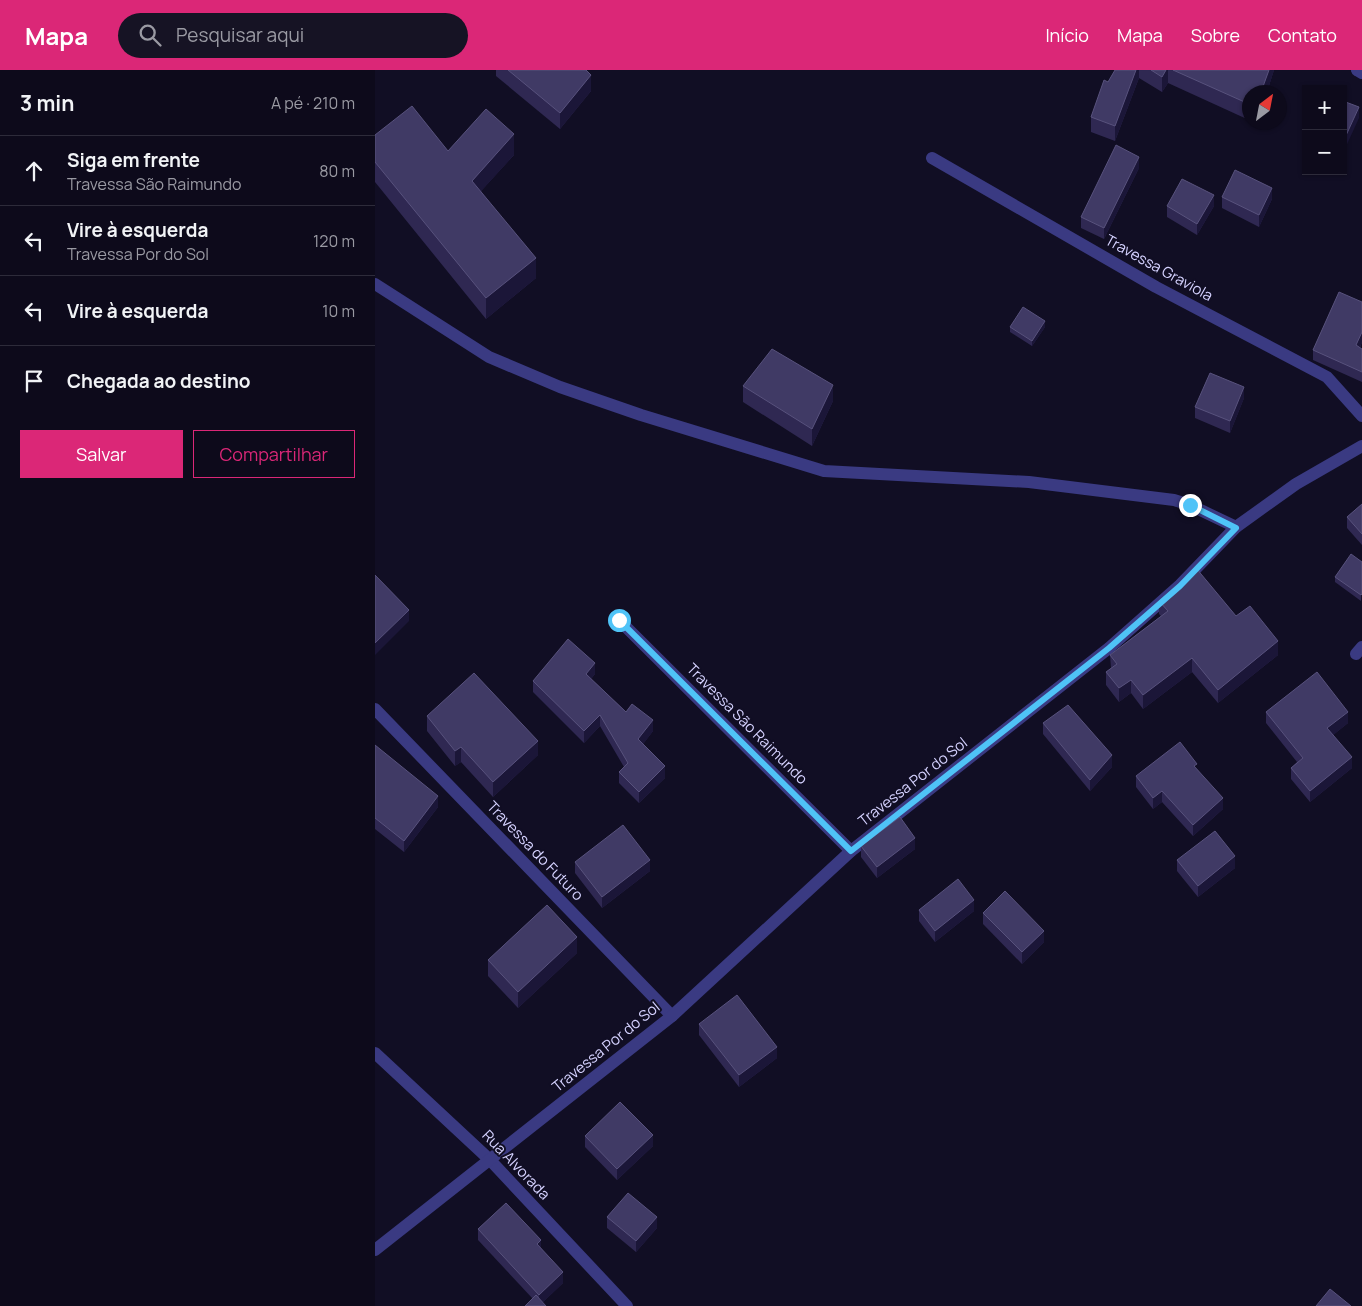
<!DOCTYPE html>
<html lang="pt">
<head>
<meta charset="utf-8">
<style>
	:root { --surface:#0d0a1b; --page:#161324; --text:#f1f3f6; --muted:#9a9aa3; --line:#2d2b3a; --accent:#db2777 }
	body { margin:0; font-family:Manrope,sans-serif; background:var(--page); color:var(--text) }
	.controls { position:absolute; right:15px; top:15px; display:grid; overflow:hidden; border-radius:0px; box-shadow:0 1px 4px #0004 }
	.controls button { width:45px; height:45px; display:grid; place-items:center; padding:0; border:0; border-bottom:1px solid var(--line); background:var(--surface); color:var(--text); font:25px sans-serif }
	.compass { position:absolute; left:867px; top:15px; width:45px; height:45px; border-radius:50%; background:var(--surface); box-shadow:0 1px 4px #0004; rotate:32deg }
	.stop { position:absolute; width:15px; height:15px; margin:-11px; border:4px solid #4fc3f7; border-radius:50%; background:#fff }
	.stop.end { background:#4fc3f7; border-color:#fff; box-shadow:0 1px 5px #0008 }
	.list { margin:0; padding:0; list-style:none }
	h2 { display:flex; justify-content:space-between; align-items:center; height:65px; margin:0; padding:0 20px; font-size:21px }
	h2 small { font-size:16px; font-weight:400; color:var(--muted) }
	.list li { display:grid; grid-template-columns:32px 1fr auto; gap:15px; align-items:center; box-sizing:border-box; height:70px; padding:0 20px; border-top:1px solid var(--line) }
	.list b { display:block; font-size:19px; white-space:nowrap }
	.list p { margin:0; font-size:16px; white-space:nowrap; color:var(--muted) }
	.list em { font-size:16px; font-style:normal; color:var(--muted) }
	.actions { display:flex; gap:10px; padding:15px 20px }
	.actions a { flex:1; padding:11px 0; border:1px solid var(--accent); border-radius:0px; text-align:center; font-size:18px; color:var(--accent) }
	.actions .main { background:var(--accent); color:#fff }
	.icon { flex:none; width:28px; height:28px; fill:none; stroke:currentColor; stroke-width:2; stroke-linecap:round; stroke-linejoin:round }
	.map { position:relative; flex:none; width:987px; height:1236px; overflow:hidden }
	header { display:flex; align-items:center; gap:30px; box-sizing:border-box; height:70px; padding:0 25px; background:var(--accent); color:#fff }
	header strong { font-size:24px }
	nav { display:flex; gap:28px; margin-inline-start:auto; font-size:18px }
	.search { width:350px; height:45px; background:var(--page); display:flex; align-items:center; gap:12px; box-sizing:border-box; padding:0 18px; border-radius:28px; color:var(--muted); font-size:19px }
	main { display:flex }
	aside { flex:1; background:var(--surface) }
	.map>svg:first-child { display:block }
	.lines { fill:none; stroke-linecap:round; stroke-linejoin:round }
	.minor { stroke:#3a3a82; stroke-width:12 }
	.wall { fill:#2f2852 }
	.shaded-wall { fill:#1b1638 }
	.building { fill:#403a65; stroke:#58527d }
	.route { stroke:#4fc3f7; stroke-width:6 }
	.labels { text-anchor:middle; stroke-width:4; stroke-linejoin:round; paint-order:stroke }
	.street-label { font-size:15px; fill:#d5d2ff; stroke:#110e24 }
</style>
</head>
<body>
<header>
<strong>Mapa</strong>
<div class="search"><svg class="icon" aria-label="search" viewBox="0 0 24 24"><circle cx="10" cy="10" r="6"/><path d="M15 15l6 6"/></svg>Pesquisar aqui</div>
<nav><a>Início</a><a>Mapa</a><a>Sobre</a><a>Contato</a></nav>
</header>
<main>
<aside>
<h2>3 min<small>A pé · 210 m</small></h2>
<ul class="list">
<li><svg class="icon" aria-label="ahead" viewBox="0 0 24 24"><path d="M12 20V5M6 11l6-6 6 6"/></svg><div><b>Siga em frente</b><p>Travessa São Raimundo</p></div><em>80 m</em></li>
<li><svg class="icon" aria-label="left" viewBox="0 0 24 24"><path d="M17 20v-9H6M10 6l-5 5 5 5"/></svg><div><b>Vire à esquerda</b><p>Travessa Por do Sol</p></div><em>120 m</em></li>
<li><svg class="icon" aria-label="left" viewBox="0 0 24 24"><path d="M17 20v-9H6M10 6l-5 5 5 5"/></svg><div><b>Vire à esquerda</b></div><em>10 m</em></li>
<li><svg class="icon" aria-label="arrive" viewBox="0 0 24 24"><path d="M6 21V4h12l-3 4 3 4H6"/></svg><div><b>Chegada ao destino</b></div></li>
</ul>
<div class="actions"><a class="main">Salvar</a><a>Compartilhar</a></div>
</aside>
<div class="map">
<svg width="987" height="1236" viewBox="0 0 987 1236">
	<rect width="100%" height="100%" fill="#110e24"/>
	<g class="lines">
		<!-- minor -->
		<g class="minor">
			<path d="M 982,0 L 987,3"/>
			<path d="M 557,88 L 781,217 L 952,307 L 987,346"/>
			<path d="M 0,214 L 114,287 L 185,317 L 266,345 L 449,401 L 654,412 L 799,430 L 815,435 L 861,457"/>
			<path d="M 244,550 L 476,781"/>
			<path d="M 981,584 L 987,577"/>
			<path d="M 0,639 L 297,946"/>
			<path d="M 0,983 L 115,1090 L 252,1236"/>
			<path d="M 0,1180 L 297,946 L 476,781 L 734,578 L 805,515 L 861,457 L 921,414 L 987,376"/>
		</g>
	</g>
	<!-- wall -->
	<g class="wall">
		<path d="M 121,0 L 211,0 L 216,21 L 185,59 L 121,6 Z"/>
		<path d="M 740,0 L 899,0 L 892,22 L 874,22 L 874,50 L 793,13 L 787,22 L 764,8 L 740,71 L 716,62 L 716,47 L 733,12 Z"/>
		<path d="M 0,65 L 73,81 L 139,85 L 106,121 L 161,208 L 111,249 L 0,112 Z"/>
		<path d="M 764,98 L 729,169 L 706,158 L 706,147 Z"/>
		<path d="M 847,127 L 897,129 L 884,157 L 847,138 Z"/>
		<path d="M 792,136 L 839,136 L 822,165 L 792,147 Z"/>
		<path d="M 987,232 L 987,272 L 985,278 L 987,279 L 987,312 L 938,290 L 938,280 Z"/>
		<path d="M 635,257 L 670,257 L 657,276 L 635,262 Z"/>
		<path d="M 368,316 L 458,331 L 437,376 L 368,332 Z"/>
		<path d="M 869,328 L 855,363 L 820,348 L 820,337 Z"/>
		<path d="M 987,434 L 987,475 L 972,458 L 972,447 Z"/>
		<path d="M 987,492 L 986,531 L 960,512 L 960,507 Z"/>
		<path d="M 784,531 L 861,546 L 903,585 L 843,633 L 817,602 L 768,639 L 756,623 L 744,632 L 731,615 L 731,602 L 736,598 L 735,585 L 786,546 L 784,544 Z"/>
		<path d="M 220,604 L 216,609 L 251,642 L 278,661 L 268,674 L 290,708 L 264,733 L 244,713 L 244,702 L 249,697 L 225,656 L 209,673 L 158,622 L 158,611 Z"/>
		<path d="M 891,642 L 973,653 L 958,665 L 977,698 L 935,732 L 916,709 L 916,698 L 922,692 L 891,653 Z"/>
		<path d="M 52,646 L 163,685 L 118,727 L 86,692 L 80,696 L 52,661 Z"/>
		<path d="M 668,653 L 737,697 L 715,721 L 668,664 Z"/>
		<path d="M 0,675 L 63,737 L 29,782 L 0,759 Z"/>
		<path d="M 822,700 L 848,739 L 818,766 L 787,732 L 778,739 L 761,717 L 761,706 Z"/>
		<path d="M 486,776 L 540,779 L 502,808 L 486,787 Z"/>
		<path d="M 802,790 L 860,798 L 823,827 L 802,801 Z"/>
		<path d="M 200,792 L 275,801 L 227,838 L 200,803 Z"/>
		<path d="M 544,840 L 599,841 L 560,872 L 544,851 Z"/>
		<path d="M 608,843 L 669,872 L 647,894 L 608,854 Z"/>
		<path d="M 202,883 L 143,938 L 113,906 L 113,890 Z"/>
		<path d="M 324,954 L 402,988 L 364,1017 L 324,965 Z"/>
		<path d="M 210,1066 L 278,1076 L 242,1110 L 210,1077 Z"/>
		<path d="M 232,1147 L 282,1158 L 261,1182 L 232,1158 Z"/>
		<path d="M 103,1159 L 166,1178 L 188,1213 L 168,1232 L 158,1229 L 103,1170 Z"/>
	</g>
	<!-- shaded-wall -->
	<g class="shaded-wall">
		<path d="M 761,0 L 764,0 L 764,8 L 740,71 L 740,56 Z"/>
		<path d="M 791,0 L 793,0 L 793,13 L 787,22 L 787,7 Z"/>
		<path d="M 894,0 L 899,0 L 892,22 L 886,22 Z"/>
		<path d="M 216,5 L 216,21 L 185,59 L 185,43 Z"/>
		<path d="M 984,37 L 984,48 L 968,83 L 968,72 Z"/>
		<path d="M 139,64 L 139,85 L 97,131 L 97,111 Z"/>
		<path d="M 764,87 L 764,98 L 729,169 L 729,158 Z"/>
		<path d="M 897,118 L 897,129 L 884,157 L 884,145 Z"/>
		<path d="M 839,125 L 839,136 L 822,165 L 822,154 Z"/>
		<path d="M 161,188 L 161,208 L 111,249 L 111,228 Z"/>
		<path d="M 670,251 L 670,257 L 657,276 L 657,271 Z"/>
		<path d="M 987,262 L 987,272 L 981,286 L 981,275 Z"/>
		<path d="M 458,315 L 458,331 L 437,376 L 437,359 Z"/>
		<path d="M 869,317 L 869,328 L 855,363 L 855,351 Z"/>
		<path d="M 34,540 L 34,551 L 0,585 L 0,573 Z"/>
		<path d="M 903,571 L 903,585 L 843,633 L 843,620 Z"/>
		<path d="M 817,588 L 817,602 L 768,639 L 768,625 Z"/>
		<path d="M 220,593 L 220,604 L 211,615 L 211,604 Z"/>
		<path d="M 756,610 L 756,623 L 744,632 L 744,618 Z"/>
		<path d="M 973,642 L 973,653 L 952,670 L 952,658 Z"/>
		<path d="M 225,645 L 225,656 L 209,673 L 209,661 Z"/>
		<path d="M 278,650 L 278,661 L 263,681 L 263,669 Z"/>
		<path d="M 163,671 L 163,685 L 118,727 L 118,712 Z"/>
		<path d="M 86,677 L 86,692 L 80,696 L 80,681 Z"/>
		<path d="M 737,685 L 737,697 L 715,721 L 715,710 Z"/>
		<path d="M 977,687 L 977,698 L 935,732 L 935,721 Z"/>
		<path d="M 290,696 L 290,708 L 264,733 L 264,722 Z"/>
		<path d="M 787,721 L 787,732 L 778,739 L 778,728 Z"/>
		<path d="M 63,726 L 63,737 L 29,782 L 29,771 Z"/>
		<path d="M 848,728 L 848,739 L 818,766 L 818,755 Z"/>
		<path d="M 540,768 L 540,779 L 502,808 L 502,797 Z"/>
		<path d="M 860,786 L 860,798 L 823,827 L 823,816 Z"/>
		<path d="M 275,790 L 275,801 L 227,838 L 227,827 Z"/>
		<path d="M 599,830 L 599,841 L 560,872 L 560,861 Z"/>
		<path d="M 669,861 L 669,872 L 647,894 L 647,882 Z"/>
		<path d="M 202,867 L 202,883 L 143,938 L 143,922 Z"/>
		<path d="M 402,977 L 402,988 L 364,1017 L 364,1005 Z"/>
		<path d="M 278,1065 L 278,1076 L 242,1110 L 242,1099 Z"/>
		<path d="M 282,1147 L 282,1158 L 261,1182 L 261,1171 Z"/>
		<path d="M 166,1170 L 166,1181 L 162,1174 Z"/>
		<path d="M 188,1202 L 188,1213 L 164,1236 L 164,1225 Z"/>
	</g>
	<!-- building -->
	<g class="building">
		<path d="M 133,0 L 211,0 L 216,5 L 185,43 Z"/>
		<path d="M 740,0 L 761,0 L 740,56 L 716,47 L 729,10 L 733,12 Z"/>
		<path d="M 776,0 L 791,0 L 787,7 Z"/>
		<path d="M 798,0 L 894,0 L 886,22 L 874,22 L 874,34 Z"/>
		<path d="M 968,31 L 984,37 L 968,72 Z"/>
		<path d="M 37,36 L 73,81 L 111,39 L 139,64 L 97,111 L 161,188 L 111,228 L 0,92 L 0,65 Z"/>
		<path d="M 741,75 L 764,87 L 729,158 L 706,147 Z"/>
		<path d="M 860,100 L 897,118 L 884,145 L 847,127 Z"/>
		<path d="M 807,109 L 839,125 L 822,154 L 792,136 Z"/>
		<path d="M 964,222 L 987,232 L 987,262 L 981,275 L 987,279 L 987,302 L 938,280 Z"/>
		<path d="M 648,237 L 670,251 L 657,271 L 635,257 Z"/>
		<path d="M 397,279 L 458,315 L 437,359 L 368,316 Z"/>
		<path d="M 835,303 L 869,317 L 855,351 L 820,337 Z"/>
		<path d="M 987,434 L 987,464 L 972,447 Z"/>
		<path d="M 976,484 L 987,492 L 987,524 L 986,525 L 960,507 Z"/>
		<path d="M 821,498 L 861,546 L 875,536 L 903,571 L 843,620 L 817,588 L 768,625 L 756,610 L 744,618 L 731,602 L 742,594 L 735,585 L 793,541 L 784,531 Z"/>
		<path d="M 0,505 L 34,540 L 0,573 Z"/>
		<path d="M 193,569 L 220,593 L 211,604 L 251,642 L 257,634 L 278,650 L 263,669 L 290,696 L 264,722 L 244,702 L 253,693 L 225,645 L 209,661 L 158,611 Z"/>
		<path d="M 942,602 L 973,642 L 952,658 L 977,687 L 935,721 L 916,698 L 928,688 L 891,642 Z"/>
		<path d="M 99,603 L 163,671 L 118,712 L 86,677 L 80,681 L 52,646 Z"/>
		<path d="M 693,635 L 737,685 L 715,710 L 668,653 Z"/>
		<path d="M 805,672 L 822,694 L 819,696 L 848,728 L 818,755 L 787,721 L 778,728 L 761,706 Z"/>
		<path d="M 0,675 L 63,726 L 29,771 L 0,748 Z"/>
		<path d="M 525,747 L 540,768 L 502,797 L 486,776 Z"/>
		<path d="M 248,755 L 275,790 L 227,827 L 200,792 Z"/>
		<path d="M 840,761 L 860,786 L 823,816 L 802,790 Z"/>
		<path d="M 583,809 L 599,830 L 560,861 L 544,840 Z"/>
		<path d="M 630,821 L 669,861 L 647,882 L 608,843 Z"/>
		<path d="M 172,835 L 202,867 L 143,922 L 113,890 Z"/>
		<path d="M 362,925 L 402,977 L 364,1005 L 324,954 Z"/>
		<path d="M 245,1032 L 278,1065 L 242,1099 L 210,1066 Z"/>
		<path d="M 253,1123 L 282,1147 L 261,1171 L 232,1147 Z"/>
		<path d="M 131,1133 L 166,1170 L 162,1174 L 188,1202 L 164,1225 L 103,1159 Z"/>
		<path d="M 955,1219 L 976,1236 L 941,1236 Z"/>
		<path d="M 161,1225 L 171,1236 L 150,1236 Z"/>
	</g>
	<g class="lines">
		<!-- route -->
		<path class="route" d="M 244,550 L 476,781 L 734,578 L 805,516 L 861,458 L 815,435"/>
	</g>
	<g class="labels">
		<!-- street labels -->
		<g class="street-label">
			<text transform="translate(784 198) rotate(29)" y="5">Travessa Graviola</text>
			<text transform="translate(372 654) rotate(45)" y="5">Travessa São Raimundo</text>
			<text transform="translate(538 712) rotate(-38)" y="5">Travessa Por do Sol</text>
			<text transform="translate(160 781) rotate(46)" y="5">Travessa do Futuro</text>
			<text transform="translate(231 977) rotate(-39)" y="5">Travessa Por do Sol</text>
			<text transform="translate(141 1095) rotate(46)" y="5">Rua Alvorada</text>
		</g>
	</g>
</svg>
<div class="controls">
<button>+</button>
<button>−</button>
</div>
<svg class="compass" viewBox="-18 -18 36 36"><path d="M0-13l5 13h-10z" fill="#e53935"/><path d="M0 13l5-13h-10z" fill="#9a9aa3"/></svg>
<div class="stop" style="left:244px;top:550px"></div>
<div class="stop end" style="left:815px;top:435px"></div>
</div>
</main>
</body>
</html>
